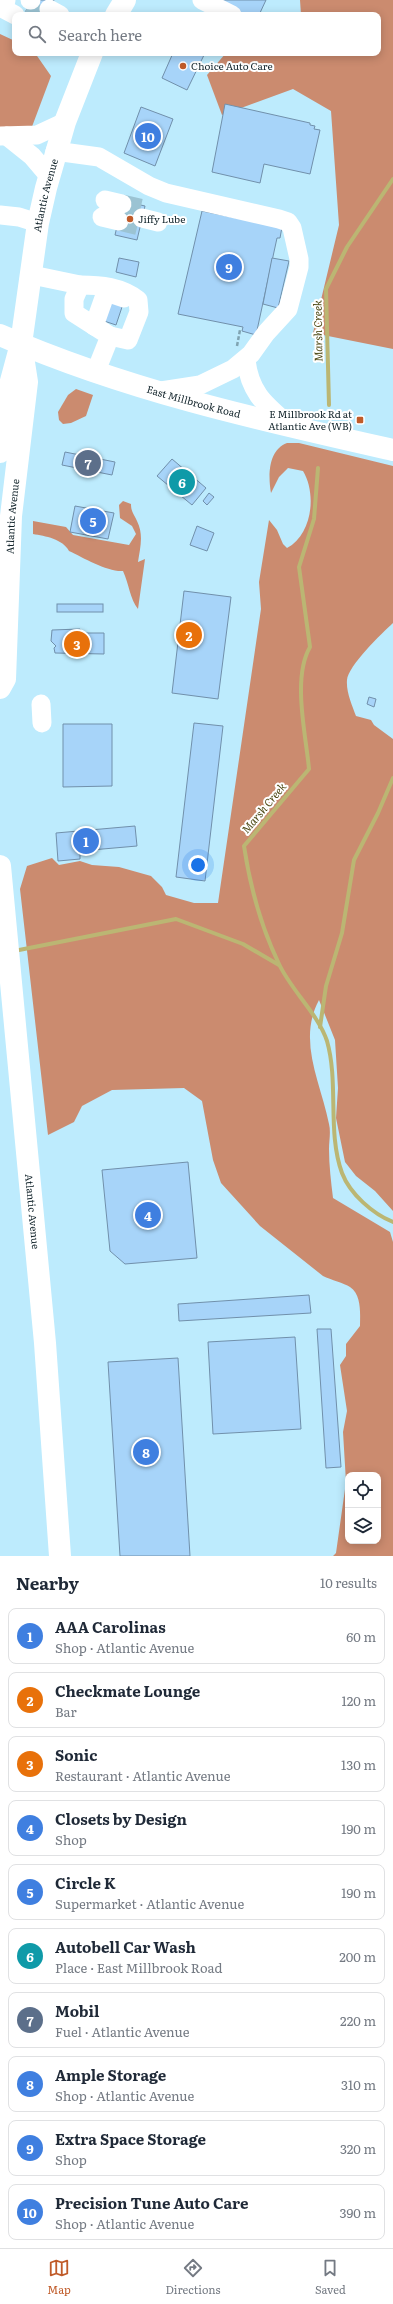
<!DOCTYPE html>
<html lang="en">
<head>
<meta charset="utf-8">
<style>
	:root { --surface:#fff; --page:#f2f2f3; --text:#1f2937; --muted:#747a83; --line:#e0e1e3; --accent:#c05b29 }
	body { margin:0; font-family:Literata,serif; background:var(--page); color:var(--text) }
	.controls { position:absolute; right:12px; bottom:12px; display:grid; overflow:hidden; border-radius:8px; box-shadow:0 2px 10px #0003 }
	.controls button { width:36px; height:36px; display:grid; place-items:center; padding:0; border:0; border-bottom:1px solid var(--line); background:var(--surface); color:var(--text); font:20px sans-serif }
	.you { position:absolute; left:198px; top:865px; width:14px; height:14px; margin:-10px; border:3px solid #fff; border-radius:50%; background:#1a73e8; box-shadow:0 0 0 6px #1a73e833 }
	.badge { display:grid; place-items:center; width:26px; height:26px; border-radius:50%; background:var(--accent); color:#fff; font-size:13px; font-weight:700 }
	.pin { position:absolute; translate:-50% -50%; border:2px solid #fff; box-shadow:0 1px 4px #0006 }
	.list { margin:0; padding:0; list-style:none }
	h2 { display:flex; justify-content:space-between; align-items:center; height:52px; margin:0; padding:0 16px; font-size:17px }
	h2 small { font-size:13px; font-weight:400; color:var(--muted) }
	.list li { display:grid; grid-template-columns:26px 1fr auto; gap:12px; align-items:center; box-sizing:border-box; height:56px; margin:0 8px 8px; padding:0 8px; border:1px solid var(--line); border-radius:8px }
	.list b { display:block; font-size:15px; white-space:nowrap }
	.list p { margin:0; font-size:13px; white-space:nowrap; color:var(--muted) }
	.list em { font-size:13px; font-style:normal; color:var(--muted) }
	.icon { flex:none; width:22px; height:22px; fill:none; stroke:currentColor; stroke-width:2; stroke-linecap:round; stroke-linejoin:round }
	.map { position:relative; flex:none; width:393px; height:1556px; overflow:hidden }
	.search { position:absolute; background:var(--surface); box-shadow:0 2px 10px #0003; left:12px; right:12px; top:12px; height:44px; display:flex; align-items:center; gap:10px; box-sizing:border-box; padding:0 14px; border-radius:8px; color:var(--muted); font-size:15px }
	.sheet { height:692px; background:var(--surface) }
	nav { display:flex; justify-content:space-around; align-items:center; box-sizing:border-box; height:56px; border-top:1px solid var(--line); background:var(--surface); font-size:11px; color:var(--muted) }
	nav a { display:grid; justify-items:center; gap:2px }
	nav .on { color:var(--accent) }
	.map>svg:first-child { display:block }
	.forest { fill:#cb8b6f; fill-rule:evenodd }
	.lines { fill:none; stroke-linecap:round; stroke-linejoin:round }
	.stream { stroke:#bbb673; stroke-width:4 }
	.building { fill:#a7d4f9; stroke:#7190ab }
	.minor-tunnel { stroke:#9bc3d3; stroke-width:19; stroke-dasharray:19 10; stroke-linecap:butt }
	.path { stroke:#80a4b2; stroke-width:2.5; stroke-dasharray:4 2; stroke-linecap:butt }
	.minor { stroke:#fff; stroke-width:19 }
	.major { stroke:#fff; stroke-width:22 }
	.poi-dot { fill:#c05b29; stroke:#fff; stroke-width:1.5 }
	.labels { text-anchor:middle; stroke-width:4; stroke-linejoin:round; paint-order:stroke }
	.poi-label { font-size:10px; fill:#11232a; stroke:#fff; text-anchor:start }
	.street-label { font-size:10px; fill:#11232a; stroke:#fff }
	.water-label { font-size:11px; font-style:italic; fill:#4e4a16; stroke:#fff }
</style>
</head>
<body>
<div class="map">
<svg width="393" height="1556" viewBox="0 0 393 1556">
	<rect width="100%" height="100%" fill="#bdebfd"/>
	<!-- forest -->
	<g class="forest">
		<path d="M 300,0 L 393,0 L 393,349 L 313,333 L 339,225 L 331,111 L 293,89 L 222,115 L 207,75 L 226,53 L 378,53 L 378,15 L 301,15 Z"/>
		<path d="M 0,34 L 15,41 L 15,53 L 35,53 L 51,76 L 30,132 L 0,128 Z"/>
		<path d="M 76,389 L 93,395 L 86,416 L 71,423 L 63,424 L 59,420 L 58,412 L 68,395 Z"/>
		<path d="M 287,443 L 299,443 L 393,466 L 393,623 C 382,633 348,666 347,680 C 346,692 352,705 356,716 L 371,720 L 374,725 L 393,739 L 393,1211 L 375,1191 L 356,1176 L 345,1162 L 336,1118 L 338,1088 L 335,1040 L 319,1000 C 297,1041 321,1083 329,1124 C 331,1132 329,1141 329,1149 C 329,1165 331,1182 333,1198 L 390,1232 L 393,1242 L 393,1556 L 333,1556 L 336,1553 L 346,1482 L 343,1432 L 347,1411 L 340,1365 L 346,1356 L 346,1344 L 360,1326 C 360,1314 362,1295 350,1287 C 344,1283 331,1280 323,1276 L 260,1226 L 221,1183 L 213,1160 L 202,1101 L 184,1088 L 112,1090 L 82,1106 L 74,1122 L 48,1135 L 20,889 L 27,866 L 52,858 L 59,865 L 80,861 L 92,865 L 119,867 L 151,876 L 162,887 L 166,895 L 194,903 L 218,903 L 261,609 L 259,582 L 269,520 L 277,530 L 283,544 L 287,548 C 312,535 317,494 303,471 L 288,468 L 279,477 L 271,493 C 268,476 268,450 287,443 ZM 348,1475 L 378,1475 L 378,1541 L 348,1541 Z"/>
		<path d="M 123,501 L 131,504 C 131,512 134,514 137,521 C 144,535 140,548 138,562 L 145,559 L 138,609 C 130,599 129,584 123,571 C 107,572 84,558 69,551 C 63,539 45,536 33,534 L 33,521 L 66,527 L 73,535 L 129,545 L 136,534 L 132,526 L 120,518 L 119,505 Z"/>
	</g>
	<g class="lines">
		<!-- stream -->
		<g class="stream">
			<path d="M 329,405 L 326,289 L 347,247 L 393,179"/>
			<path d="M 318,468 L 314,519 L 299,567 L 310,647 C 292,678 306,735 309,769 L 244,846 C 250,886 261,927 279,964 C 291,990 318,1014 327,1041 C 339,1083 327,1132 342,1173 C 350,1194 373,1214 393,1222"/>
			<path d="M 14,951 L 176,919 L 243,944 L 279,965"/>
			<path d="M 320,1027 L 326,986 L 342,933 L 354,860 L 378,813 L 393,778"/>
		</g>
	</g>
	<!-- building -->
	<g class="building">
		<path d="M 31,0 L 54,0 L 46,15 L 24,15 Z"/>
		<path d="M 222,0 L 266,0 L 259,15 L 239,15 Z"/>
		<path d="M 173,53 L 205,53 L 187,90 L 162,78 Z"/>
		<path d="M 225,104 L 310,123 L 310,125 L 315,126 L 314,129 L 320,130 L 310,174 L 264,164 L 260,183 L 212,172 Z"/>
		<path d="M 141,107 L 173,119 L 155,166 L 124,153 Z"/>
		<path d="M 123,201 L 145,206 L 137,240 L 115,235 Z"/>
		<path d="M 202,211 L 282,227 L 280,238 L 277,238 L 256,335 L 242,331 L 243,327 L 178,314 Z"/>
		<path d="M 119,258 L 139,262 L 136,277 L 116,272 Z"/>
		<path d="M 272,258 L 289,261 L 278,308 L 263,304 Z"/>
		<path d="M 109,296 L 124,301 L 116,325 L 101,320 Z"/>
		<path d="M 65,452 L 115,462 L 112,475 L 62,465 Z"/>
		<path d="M 172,459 L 206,488 L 192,505 L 157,476 Z"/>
		<path d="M 209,493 L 214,497 L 207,505 L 203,501 Z"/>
		<path d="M 75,506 L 114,513 L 108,539 L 70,532 Z"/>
		<path d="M 197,526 L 214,533 L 207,551 L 190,545 Z"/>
		<path d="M 184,591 L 231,597 L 218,699 L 172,693 Z"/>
		<rect x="57" y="604" width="46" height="8"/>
		<path d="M 80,629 L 80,633 L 104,633 L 104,654 L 55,653 L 54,648 L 56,646 L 51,641 L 52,630 Z"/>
		<path d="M 369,697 L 376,699 L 374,707 L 367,704 Z"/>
		<path d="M 194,723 L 223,726 L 205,881 L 176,877 Z"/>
		<path d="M 63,724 L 112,724 L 112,786 L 63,787 Z"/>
		<path d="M 135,826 L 137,846 L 80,851 L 80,859 L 58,861 L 56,833 Z"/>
		<path d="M 188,1162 L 197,1258 L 125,1264 L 110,1251 L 102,1170 Z"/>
		<path d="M 309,1295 L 311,1313 L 179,1321 L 178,1304 Z"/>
		<path d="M 317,1329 L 331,1329 L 341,1467 L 326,1468 Z"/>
		<path d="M 295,1337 L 301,1429 L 213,1434 L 208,1342 Z"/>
		<path d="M 178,1358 L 190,1556 L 120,1556 L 108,1362 Z"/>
	</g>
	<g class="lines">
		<!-- minor-tunnel -->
		<g class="minor-tunnel">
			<path d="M 27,8 L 40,15"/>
			<path d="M 122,204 L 144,209"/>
			<path d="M 119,221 L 140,226"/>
		</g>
		<!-- path -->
		<path class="path" d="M 237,346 L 240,330"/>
		<!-- minor -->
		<g class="minor">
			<path d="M 6,0 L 4,9 L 15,15"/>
			<path d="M 30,0 L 31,0"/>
			<path d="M 202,0 L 232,15"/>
			<path d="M 49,9 L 60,15"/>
			<path d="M 0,136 L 37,135 L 65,122"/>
			<path d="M 7,136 L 32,156 L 49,176"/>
			<path d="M 55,151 L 99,157 L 149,186 L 166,193 L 279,219 L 288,222 L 292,228 L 299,259 L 299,267 L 288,309 L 266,333 L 251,354 L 233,369 L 200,385 L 161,391"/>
			<path d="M 105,200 L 122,204"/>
			<path d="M 0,215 L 19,217 L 38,223"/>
			<path d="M 102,217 L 119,221"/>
			<path d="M 142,218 L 158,222"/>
			<path d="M 32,275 L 80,285 L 74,299 L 74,313 L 110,336 L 96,371"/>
			<path d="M 80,285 C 101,285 121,287 138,300 L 139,312 L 128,340 L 110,336"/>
			<path d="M 94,326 L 105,295 L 109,293 L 124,298"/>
			<path d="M 246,360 C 250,394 266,405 290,426"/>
			<path d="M 41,704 L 42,723"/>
		</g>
		<!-- major -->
		<g class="major">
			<path d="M 116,15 L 125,0"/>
			<path id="s1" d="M 0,335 C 125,390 260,420 393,450"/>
			<path id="s2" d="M 0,452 L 8,392 L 21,344 L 38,223 L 46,188 L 65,122 L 92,53"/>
			<path id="s3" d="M 0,688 L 5,679 L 11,516 L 27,382 L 22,350"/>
			<path id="s4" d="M 0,866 L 45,1343 L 60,1556"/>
		</g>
	</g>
	<!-- markers -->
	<g class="poi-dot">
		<circle cx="183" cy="66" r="4"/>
		<circle cx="130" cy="219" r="4"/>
		<rect x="356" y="416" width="8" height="8" rx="2"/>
	</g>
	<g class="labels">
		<!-- poi labels -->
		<g class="poi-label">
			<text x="191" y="70">Choice Auto Care</text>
			<text x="138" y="223">Jiffy Lube</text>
			<text x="352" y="418" text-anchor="end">E Millbrook Rd at<tspan x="352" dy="12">Atlantic Ave (WB)</tspan></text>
		</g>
		<!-- street labels -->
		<g class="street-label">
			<text dy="4" stroke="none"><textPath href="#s2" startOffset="261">Atlantic Avenue</textPath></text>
			<text dy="4" stroke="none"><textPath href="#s1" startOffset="205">East Millbrook Road</textPath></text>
			<text dy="4" stroke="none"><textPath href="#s3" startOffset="173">Atlantic Avenue</textPath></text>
			<text dy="4" stroke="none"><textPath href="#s4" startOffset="347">Atlantic Avenue</textPath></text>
		</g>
		<!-- water labels -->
		<g class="water-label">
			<text transform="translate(318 331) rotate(-91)" y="4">Marsh Creek</text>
			<text transform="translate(264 808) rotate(-50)" y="4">Marsh Creek</text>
		</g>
	</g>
</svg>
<div class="controls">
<button><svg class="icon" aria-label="locate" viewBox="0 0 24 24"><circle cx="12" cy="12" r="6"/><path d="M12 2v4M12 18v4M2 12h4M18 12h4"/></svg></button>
<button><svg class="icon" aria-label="layers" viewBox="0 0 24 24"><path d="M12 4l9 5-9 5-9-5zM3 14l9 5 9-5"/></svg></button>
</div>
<div class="you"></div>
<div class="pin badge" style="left:86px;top:841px;background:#3f7fe0">1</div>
<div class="pin badge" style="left:189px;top:635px;background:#e8710a">2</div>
<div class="pin badge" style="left:77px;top:644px;background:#e8710a">3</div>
<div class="pin badge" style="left:148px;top:1215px;background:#3f7fe0">4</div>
<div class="pin badge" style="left:93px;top:521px;background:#3f7fe0">5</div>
<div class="pin badge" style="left:182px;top:482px;background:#0f9aa8">6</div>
<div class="pin badge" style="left:88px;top:463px;background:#5c6f8a">7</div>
<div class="pin badge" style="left:146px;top:1452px;background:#3f7fe0">8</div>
<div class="pin badge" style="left:229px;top:267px;background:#3f7fe0">9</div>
<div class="pin badge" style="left:148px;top:136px;background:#3f7fe0">10</div>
<div class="search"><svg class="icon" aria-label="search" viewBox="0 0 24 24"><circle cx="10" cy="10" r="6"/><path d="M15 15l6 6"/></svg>Search here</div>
</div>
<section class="sheet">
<h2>Nearby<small>10 results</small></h2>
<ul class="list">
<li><span class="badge" style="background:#3f7fe0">1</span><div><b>AAA Carolinas</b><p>Shop · Atlantic Avenue</p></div><em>60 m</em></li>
<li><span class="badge" style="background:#e8710a">2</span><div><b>Checkmate Lounge</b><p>Bar</p></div><em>120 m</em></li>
<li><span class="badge" style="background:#e8710a">3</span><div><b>Sonic</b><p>Restaurant · Atlantic Avenue</p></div><em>130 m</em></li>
<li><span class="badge" style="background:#3f7fe0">4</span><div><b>Closets by Design</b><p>Shop</p></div><em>190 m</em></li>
<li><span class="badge" style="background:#3f7fe0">5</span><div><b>Circle K</b><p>Supermarket · Atlantic Avenue</p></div><em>190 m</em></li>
<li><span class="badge" style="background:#0f9aa8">6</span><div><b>Autobell Car Wash</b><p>Place · East Millbrook Road</p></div><em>200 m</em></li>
<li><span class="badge" style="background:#5c6f8a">7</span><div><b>Mobil</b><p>Fuel · Atlantic Avenue</p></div><em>220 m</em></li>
<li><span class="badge" style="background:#3f7fe0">8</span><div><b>Ample Storage</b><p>Shop · Atlantic Avenue</p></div><em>310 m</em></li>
<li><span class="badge" style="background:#3f7fe0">9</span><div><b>Extra Space Storage</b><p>Shop</p></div><em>320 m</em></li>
<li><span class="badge" style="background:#3f7fe0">10</span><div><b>Precision Tune Auto Care</b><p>Shop · Atlantic Avenue</p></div><em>390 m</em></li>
</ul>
</section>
<nav>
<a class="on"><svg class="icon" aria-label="map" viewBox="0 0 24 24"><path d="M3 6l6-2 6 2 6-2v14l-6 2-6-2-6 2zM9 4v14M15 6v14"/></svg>Map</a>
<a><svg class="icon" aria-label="directions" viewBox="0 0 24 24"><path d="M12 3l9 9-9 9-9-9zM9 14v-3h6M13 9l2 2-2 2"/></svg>Directions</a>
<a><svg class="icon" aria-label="saved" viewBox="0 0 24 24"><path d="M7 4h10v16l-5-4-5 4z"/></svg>Saved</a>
</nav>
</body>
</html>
